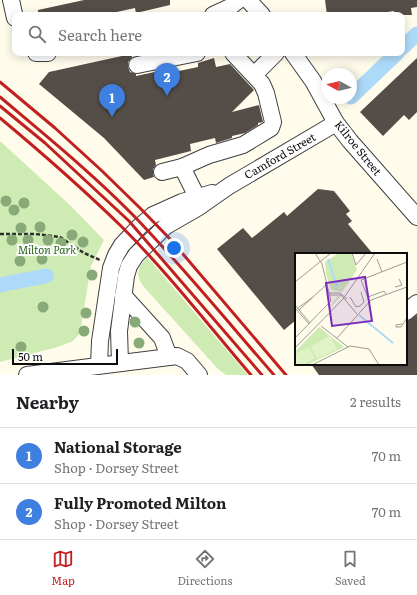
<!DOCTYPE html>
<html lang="en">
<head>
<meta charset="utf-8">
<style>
	:root { --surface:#fff; --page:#f2f2f2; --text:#202124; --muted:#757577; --line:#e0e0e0; --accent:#c21f21 }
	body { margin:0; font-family:Literata,serif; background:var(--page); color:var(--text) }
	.compass { position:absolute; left:321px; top:68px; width:36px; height:36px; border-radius:50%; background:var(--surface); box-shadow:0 2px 10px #0003; rotate:278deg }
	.scale { position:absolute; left:12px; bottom:10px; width:106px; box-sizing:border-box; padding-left:4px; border:2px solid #0c0c0c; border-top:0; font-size:11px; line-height:14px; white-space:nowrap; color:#0c0c0c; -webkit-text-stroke:3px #fff; paint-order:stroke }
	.you { position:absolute; left:174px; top:248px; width:14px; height:14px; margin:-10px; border:3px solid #fff; border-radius:50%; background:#1a73e8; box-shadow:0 0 0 6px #1a73e833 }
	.badge { display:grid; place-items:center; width:26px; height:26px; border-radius:50%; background:var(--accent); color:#fff; font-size:13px; font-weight:700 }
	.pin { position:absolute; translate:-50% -33px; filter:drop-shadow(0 1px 2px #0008) }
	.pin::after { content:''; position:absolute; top:21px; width:14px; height:12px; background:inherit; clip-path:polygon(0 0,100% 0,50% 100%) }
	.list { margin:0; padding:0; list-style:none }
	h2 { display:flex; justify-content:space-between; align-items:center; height:52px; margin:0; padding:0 16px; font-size:17px }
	h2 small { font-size:13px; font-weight:400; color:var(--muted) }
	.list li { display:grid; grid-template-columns:26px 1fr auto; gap:12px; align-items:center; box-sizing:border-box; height:56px; padding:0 16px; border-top:1px solid var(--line) }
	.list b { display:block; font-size:15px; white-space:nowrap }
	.list p { margin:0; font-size:13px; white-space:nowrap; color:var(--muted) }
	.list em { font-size:13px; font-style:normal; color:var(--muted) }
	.icon { flex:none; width:22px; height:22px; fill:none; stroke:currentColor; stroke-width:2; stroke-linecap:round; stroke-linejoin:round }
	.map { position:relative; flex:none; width:417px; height:375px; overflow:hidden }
	.search { position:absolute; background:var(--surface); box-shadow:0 2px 10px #0003; left:12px; right:12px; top:12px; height:44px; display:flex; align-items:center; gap:10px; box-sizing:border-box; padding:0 14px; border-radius:8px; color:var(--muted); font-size:15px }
	.sheet { height:164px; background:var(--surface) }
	nav { display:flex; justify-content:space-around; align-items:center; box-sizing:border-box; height:56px; border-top:1px solid var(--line); background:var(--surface); font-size:11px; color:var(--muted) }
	nav a { display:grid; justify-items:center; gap:2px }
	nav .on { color:var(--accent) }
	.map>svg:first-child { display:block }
	.green { fill:#ceebb4 }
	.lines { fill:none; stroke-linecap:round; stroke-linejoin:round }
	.canal { stroke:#aedaf9; stroke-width:15 }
	.building { fill:#554e48 }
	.minor-casing { stroke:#3f3f3f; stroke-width:18 }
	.path { stroke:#2e2e2e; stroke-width:2.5; stroke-dasharray:4 2; stroke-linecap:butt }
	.minor { stroke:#fff; stroke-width:16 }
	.rail { stroke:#c21f21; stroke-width:3 }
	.tree { fill:#88aa78 }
	.labels { text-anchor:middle; stroke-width:4; stroke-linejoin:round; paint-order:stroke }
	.street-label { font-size:11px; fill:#0c0c0c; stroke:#fff }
	.park-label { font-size:11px; font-style:italic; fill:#27661a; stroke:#fff }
	.inset-river { fill:none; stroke:#aedaf9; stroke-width:2 }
	.inset-road { fill:none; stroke:#9e9c92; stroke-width:1 }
	.view { fill:#7b2cbf; fill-opacity:0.15; stroke:#7b2cbf; stroke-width:2 }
	.inset-edge { fill:none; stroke:#0c0c0c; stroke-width:2 }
</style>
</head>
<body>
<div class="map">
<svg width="417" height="375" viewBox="0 0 417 375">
	<rect width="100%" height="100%" fill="#fffcec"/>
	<!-- green -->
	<g class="green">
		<path d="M 0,141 L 71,206 L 104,240 L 91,266 L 80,333 L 73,341 L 58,347 L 0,362 Z"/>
		<path d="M 147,257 L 248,375 L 226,375 L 218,369 L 144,287 C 135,276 137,268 147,257 Z"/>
	</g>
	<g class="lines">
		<!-- canal -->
		<g class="canal">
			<path d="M 402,48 L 417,34"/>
			<path d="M 351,97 L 397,53"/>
			<path d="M 0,285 L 46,276"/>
		</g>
	</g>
	<!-- building -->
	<g class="building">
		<path d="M 84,0 L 170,0 L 170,5 L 136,13 L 135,8 L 103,15 L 38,15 L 38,10 Z"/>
		<path d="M 325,0 L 417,0 L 417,7 L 411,8 L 412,15 L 394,15 L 394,11 L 369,15 L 327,15 Z"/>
		<path d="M 131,54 L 132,57 L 128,62 L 128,67 L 130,72 L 136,74 L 136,76 L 173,68 L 174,72 L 198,67 L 198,63 L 214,58 L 216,67 L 230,64 L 254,90 L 232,112 L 259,105 L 263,122 L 258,123 L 258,125 L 245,133 L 232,136 L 232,138 L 216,143 L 215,138 L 190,144 L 191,151 L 155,160 L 156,165 L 153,169 L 153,174 L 154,177 L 144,180 L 104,138 L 39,84 L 49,72 Z"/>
		<path d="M 417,58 L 417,112 L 409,120 L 404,115 L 383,136 L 360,112 Z"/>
		<path d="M 318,189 L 334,191 L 350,211 L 346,214 L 352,221 L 348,224 L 373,254 L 296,254 L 296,320 L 284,330 L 217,249 L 243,228 L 252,238 L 284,212 L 287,216 Z"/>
		<path d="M 417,315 L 417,375 L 319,375 L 311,364 L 406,364 L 406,322 Z"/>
	</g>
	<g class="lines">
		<!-- minor casing -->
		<g class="minor-casing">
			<g id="minor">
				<path d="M 11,0 L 15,18"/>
				<path d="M 248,0 L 262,15"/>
				<path d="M 213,15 L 230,7 L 239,0"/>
				<path d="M 36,53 L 48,53"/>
				<path d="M 293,53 L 313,81 L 336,123 L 350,141 L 417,217"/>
				<path d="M 137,65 L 197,53"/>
				<path d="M 254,75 L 276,53"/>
				<path d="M 182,167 L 197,197"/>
				<path d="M 162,172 L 182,167 L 209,155 L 243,145 L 271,128 L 273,122 L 266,93 L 262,84 L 233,53"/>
				<path d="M 123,295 L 162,338 L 169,357"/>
				<path d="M 406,312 L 417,303"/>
				<path d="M 120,363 L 119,331 L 126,276 L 129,266 L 136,255 L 166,226 L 199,207 L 229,186 L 336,123"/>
				<path d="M 99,365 L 100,341 L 111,268 L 116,255 L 122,245 L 139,227 L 153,215 L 182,202 L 212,193"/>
				<path d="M 27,375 L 177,356 L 187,361 L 199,375"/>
			</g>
		</g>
		<!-- path -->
		<path class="path" d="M 0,234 L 35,234 L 60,237 L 84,253 L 100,260"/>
		<!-- minor -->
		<use href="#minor" class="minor"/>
		<!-- rail -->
		<g class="rail">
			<path d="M 0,82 L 55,128 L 101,170 L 140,208 L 171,240 L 286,375"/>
			<path d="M 0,97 C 45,135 92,173 134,216 C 183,267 228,322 274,375"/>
			<path d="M 0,106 L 45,143 L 129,221 L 262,375"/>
			<path d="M 0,118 C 42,153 83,189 122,227 C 168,273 209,326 251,375"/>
		</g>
	</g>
	<!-- trees -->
	<g class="tree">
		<circle cx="6" cy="201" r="5.5"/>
		<circle cx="24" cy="203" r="5.5"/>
		<circle cx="14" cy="210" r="5.5"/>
		<circle cx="40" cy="227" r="5.5"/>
		<circle cx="21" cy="228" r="5.5"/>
		<circle cx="72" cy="235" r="5.5"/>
		<circle cx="12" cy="240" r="5.5"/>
		<circle cx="28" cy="240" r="5.5"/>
		<circle cx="48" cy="240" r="5.5"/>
		<circle cx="83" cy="242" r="5.5"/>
		<circle cx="61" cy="243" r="5.5"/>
		<circle cx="42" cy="259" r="5.5"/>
		<circle cx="20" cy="261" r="5.5"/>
		<circle cx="92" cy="275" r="5.5"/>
		<circle cx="43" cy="307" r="5.5"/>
		<circle cx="86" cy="313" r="5.5"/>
		<circle cx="135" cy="322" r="5.5"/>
		<circle cx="84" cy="331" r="5.5"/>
		<circle cx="139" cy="343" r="5.5"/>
		<circle cx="21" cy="347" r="5.5"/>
	</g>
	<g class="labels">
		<!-- street labels -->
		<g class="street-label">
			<text transform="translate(358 148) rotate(51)" y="4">Kilroe Street</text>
			<text transform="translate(280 156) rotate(-30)" y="4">Camford Street</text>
		</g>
		<!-- park labels -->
		<g class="park-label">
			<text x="47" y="254">Milton Park</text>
		</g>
	</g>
	<!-- overview -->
	<g transform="translate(295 253)">
		<rect width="112" height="112" fill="#fffcec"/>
		<path d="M 44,0 L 56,0 L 62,17 L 47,39 L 36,37 L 31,21 L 30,9 ZM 43,43 L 46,43 L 0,91 L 33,56 ZM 24,74 L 49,94 L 12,112 L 0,112 L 0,99 Z" fill="#ceebb4"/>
		<path d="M 35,83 L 42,96 L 22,106 L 16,93 ZM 14,94 L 20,105 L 8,112 L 1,112 L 0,101 Z" fill="#e1f2c6"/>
		<path class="inset-river" d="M 33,6 L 42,33M 64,62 L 98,90"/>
		<path class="inset-road" d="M 57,0 L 61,12 L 71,0M 82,6 L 87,19M 0,29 L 36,0M 100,34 L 107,32 L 104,26M 34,40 L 45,40 L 52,46M 34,42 L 46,42 L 62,61M 55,44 L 61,54 L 65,53 L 69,49 L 66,39M 73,44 L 89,38 L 91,41M 75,50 L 66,27 L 112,9M 0,52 L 15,70M 0,55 L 14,71M 3,55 L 18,44M 4,57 L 31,32M 107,71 L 101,72 L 101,74 L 106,74 L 112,65M 26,73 L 53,94M 0,85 L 36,48 L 27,11 L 20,0M 42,85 L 76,47 L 112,34M 0,95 L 48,46 L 80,0M 17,112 L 55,93 L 74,96 L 84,112"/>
		<path class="view" d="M 70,24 L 77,68 L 37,73 L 31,30 Z"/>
		<rect width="112" height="112" class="inset-edge"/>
	</g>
</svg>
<svg class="compass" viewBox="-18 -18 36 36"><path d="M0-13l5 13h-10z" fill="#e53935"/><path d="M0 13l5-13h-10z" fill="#757577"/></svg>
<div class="scale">50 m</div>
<div class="you"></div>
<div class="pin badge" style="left:112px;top:117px;background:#3f7fe0">1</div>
<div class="pin badge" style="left:167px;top:96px;background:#3f7fe0">2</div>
<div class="search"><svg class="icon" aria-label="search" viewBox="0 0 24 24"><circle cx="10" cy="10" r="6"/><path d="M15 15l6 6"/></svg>Search here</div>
</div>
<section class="sheet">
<h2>Nearby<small>2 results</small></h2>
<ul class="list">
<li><span class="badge" style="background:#3f7fe0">1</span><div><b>National Storage</b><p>Shop · Dorsey Street</p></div><em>70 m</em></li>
<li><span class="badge" style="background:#3f7fe0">2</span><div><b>Fully Promoted Milton</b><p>Shop · Dorsey Street</p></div><em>70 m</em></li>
</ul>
</section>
<nav>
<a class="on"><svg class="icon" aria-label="map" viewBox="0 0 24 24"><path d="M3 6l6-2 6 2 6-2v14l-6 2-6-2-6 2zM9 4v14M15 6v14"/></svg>Map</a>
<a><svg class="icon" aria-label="directions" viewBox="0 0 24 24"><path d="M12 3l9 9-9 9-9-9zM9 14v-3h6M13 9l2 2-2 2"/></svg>Directions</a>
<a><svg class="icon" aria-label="saved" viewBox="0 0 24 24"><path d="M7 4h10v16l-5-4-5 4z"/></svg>Saved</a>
</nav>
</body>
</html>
